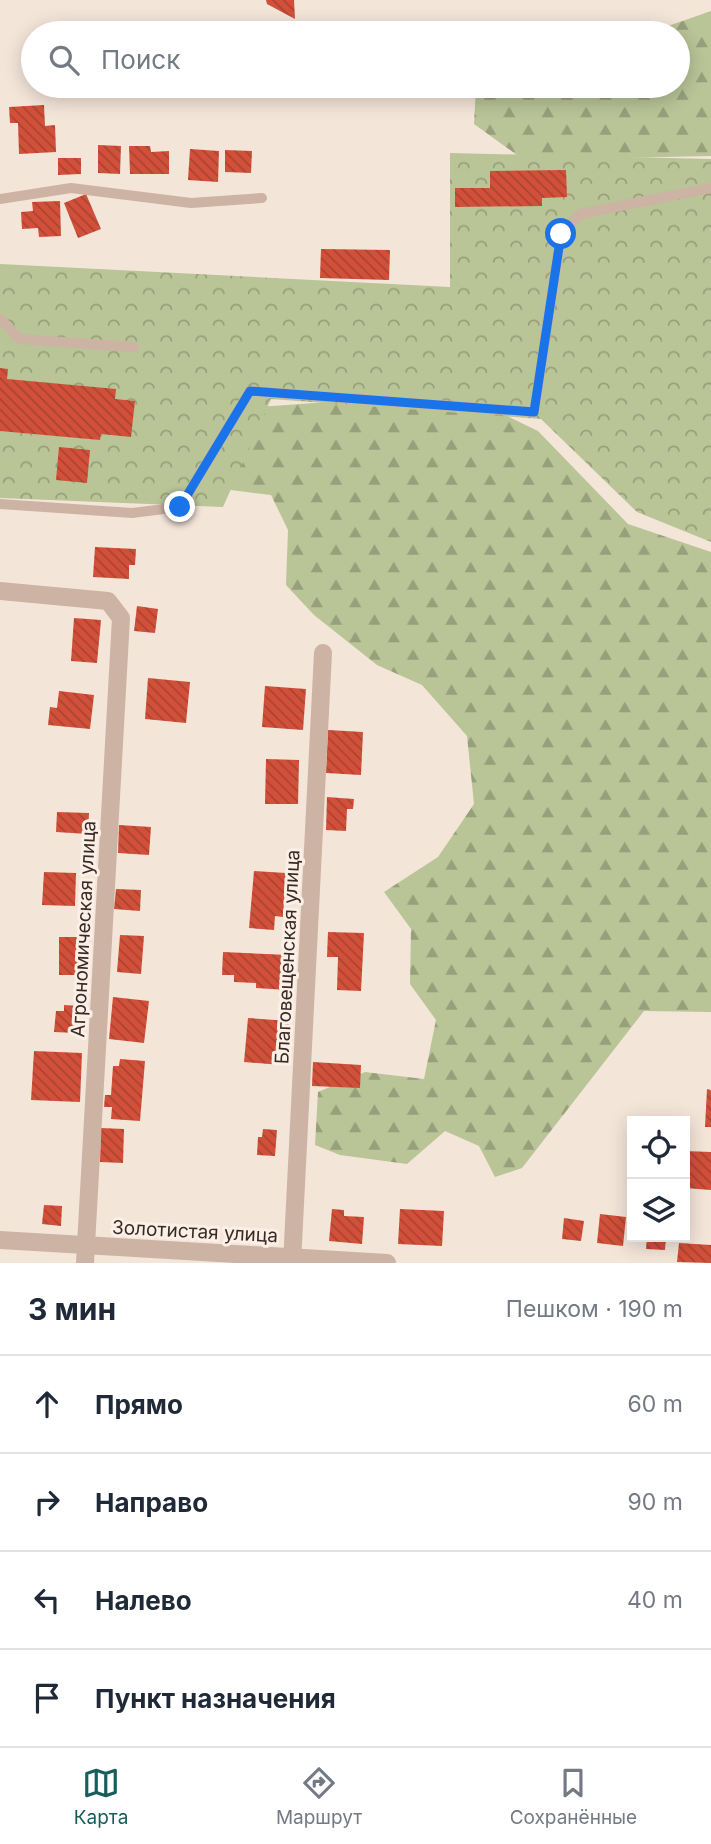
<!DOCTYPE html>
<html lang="ru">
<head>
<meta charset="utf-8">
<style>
	:root { --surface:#fff; --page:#f2f2f3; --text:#1f2937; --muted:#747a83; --line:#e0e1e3; --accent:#175d5c }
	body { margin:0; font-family:Inter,sans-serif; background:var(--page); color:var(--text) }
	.controls { position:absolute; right:21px; bottom:21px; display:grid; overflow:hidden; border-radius:0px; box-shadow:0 4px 18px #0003 }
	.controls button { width:63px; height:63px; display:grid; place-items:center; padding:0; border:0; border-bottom:2px solid var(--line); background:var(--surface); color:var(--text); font:35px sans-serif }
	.stop { position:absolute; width:21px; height:21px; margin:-16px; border:5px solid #1a73e8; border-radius:50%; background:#fff }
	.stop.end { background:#1a73e8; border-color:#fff; box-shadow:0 2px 7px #0008 }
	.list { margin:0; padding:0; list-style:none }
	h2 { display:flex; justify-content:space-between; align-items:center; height:91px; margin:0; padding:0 28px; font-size:30px }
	h2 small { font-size:23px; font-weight:400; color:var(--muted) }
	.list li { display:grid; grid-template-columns:46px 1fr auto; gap:21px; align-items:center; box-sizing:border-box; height:98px; padding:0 28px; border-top:2px solid var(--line) }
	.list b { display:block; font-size:26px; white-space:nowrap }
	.list em { font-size:23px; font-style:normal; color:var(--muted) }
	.icon { flex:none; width:38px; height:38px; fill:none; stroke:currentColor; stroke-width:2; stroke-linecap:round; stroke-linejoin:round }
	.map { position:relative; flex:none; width:711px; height:1263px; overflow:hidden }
	.search { position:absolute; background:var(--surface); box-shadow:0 4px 18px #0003; left:21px; right:21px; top:21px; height:77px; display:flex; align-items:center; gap:18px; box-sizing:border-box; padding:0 24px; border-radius:38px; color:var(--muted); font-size:26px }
	.sheet { height:483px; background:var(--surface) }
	nav { display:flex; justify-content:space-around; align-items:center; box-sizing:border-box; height:98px; border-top:2px solid var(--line); background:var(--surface); font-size:19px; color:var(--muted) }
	nav a { display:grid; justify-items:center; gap:4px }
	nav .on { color:var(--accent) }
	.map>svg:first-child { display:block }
	.forest { fill:url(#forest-firs) }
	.park { fill:url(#park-crowns) }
	.building { fill:url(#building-back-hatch) }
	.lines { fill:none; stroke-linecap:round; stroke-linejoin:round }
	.service { stroke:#cdb3a4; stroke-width:10 }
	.minor { stroke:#cdb3a4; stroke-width:18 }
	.route { stroke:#1a73e8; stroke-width:9 }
	.labels { text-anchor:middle; stroke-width:6; stroke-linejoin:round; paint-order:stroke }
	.street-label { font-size:19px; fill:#382a26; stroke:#fbefe6 }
</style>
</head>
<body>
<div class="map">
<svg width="711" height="1263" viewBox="0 0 711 1263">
	<defs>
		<pattern id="forest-firs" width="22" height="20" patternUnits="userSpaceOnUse" patternTransform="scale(1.75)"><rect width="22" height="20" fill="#b9c497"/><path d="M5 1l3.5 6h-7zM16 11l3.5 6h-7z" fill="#979f7b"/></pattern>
		<pattern id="park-crowns" width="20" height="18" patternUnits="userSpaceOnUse" patternTransform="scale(1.75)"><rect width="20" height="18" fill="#b9c497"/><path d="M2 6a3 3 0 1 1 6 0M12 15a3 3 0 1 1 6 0" fill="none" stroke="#979f7b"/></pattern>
		<pattern id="building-back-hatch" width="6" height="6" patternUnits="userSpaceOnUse" patternTransform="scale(1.75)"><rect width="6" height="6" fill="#d25039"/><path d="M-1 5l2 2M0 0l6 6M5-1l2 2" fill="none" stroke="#ab4330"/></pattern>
	</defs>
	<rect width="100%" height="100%" fill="#f4e5d9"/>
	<!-- forest -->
	<g class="forest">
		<path d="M 711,11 L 711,156 L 524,160 L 474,124 L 476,86 L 678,86 L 678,33 L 648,33 Z"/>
		<path d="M 357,400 L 484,405 L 538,431 L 628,524 L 711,552 L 711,1012 L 644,1011 L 522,1168 L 495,1177 L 479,1146 L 445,1131 L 407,1164 L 340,1155 L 315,1145 L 318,1092 L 365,1072 L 424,1079 L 436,1020 L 410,984 L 411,929 L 384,892 L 438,857 L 474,804 L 467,736 L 422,685 L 377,665 L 314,615 L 286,585 L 288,530 L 271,495 L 215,488 L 258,407 Z"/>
	</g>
	<!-- park -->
	<path class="park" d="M 450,153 L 711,159 L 711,542 L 637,512 L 541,419 L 271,399 L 223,507 L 0,498 L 0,264 L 450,287 Z"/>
	<!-- building -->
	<g class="building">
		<path d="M 266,0 L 294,0 L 295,19 L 267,4 Z"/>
		<path d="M 44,105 L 45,126 L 55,125 L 56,152 L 19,154 L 18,123 L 10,123 L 9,107 Z"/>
		<path d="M 98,145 L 121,146 L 120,174 L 98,173 Z"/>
		<path d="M 129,146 L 150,146 L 151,152 L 169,151 L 169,174 L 130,174 Z"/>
		<path d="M 190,149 L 219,151 L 218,182 L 188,180 Z"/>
		<path d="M 225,150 L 252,151 L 251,173 L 225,172 Z"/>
		<path d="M 58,158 L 81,158 L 81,174 L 58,175 Z"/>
		<path d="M 566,170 L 567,197 L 542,198 L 542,206 L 455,207 L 455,188 L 490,188 L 490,171 Z"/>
		<path d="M 86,194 L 101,229 L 78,238 L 64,203 Z"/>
		<path d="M 60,201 L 61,236 L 39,237 L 38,228 L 22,229 L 21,212 L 33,211 L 32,202 Z"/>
		<path d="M 321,249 L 390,250 L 389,280 L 320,278 Z"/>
		<path d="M 0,368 L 8,369 L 7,379 L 116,389 L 115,399 L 135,401 L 131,437 L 101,434 L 100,440 L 0,431 Z"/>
		<path d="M 59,447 L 90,450 L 87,483 L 56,480 Z"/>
		<path d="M 95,547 L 136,549 L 135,565 L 129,565 L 129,579 L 93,577 Z"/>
		<path d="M 137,606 L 158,609 L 155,633 L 134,631 Z"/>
		<path d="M 74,618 L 101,620 L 97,663 L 71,661 Z"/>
		<path d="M 148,678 L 190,682 L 186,723 L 145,719 Z"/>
		<path d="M 265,686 L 306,689 L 303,730 L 262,727 Z"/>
		<path d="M 59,691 L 94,695 L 90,729 L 48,725 L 50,707 L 57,708 Z"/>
		<path d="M 328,730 L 363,732 L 361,775 L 326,773 Z"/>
		<path d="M 266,759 L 299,760 L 298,804 L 265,804 Z"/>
		<path d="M 327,797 L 354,799 L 353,809 L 347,809 L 346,831 L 326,830 Z"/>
		<path d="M 57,812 L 89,813 L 88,834 L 56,832 Z"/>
		<path d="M 119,825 L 151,827 L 149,855 L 118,853 Z"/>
		<path d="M 254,871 L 286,873 L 283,917 L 275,916 L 274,930 L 249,928 Z"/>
		<path d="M 44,872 L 76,873 L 75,906 L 42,905 Z"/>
		<path d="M 116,889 L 141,890 L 140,911 L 114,909 Z"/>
		<path d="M 328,932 L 364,933 L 361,991 L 337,990 L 338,957 L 327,957 Z"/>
		<path d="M 120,935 L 144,936 L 141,974 L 117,972 Z"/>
		<rect x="59" y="937" width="26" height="38"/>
		<path d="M 223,952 L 289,955 L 287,990 L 256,988 L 256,983 L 234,982 L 234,975 L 222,975 Z"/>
		<path d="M 113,997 L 149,1001 L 144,1043 L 109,1039 Z"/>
		<path d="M 64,1005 L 79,1006 L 77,1033 L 54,1032 L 56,1011 L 64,1011 Z"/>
		<path d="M 248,1018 L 289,1021 L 286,1055 L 283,1055 L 282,1065 L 244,1062 Z"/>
		<path d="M 34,1051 L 82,1053 L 80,1102 L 31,1100 Z"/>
		<path d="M 120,1059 L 145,1061 L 140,1121 L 111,1119 L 112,1107 L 104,1107 L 105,1095 L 111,1095 L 113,1066 L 119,1066 Z"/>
		<path d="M 313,1062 L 361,1065 L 360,1088 L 312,1086 Z"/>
		<path d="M 707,1089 L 711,1090 L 711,1127 L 705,1127 Z"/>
		<path d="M 101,1128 L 124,1129 L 123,1163 L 100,1162 Z"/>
		<path d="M 263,1129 L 277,1130 L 275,1156 L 257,1155 L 258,1137 L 262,1137 Z"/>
		<path d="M 685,1151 L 711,1152 L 711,1190 L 685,1188 Z"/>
		<path d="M 44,1205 L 62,1206 L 61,1226 L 42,1224 Z"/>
		<path d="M 332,1209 L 344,1210 L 344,1216 L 364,1217 L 362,1244 L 329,1241 Z"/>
		<path d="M 400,1209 L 444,1211 L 442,1246 L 398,1244 Z"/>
		<path d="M 600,1214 L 626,1217 L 623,1246 L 597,1243 Z"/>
		<path d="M 564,1218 L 584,1221 L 581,1241 L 562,1239 Z"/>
		<path d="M 647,1237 L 666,1237 L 665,1250 L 646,1249 Z"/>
		<path d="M 679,1243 L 711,1245 L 711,1263 L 677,1262 Z"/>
	</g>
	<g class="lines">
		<!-- service -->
		<g class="service">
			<path d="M 0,199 L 71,188 L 191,203 L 262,198"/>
			<path d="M 0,318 L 19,339 L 134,347"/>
			<path d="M 0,504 L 132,513 L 180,507 L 250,391 L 534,412 L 561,234 L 580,214 L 711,188"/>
		</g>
		<!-- minor -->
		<g class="minor">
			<path d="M 0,591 L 108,601 L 121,618 L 85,1263"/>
			<path d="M 0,1240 L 387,1263"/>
			<path d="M 292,1263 L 323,653"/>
		</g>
	</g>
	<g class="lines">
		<!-- route -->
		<path class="route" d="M 180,507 L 250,391 L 534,412 L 561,234"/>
	</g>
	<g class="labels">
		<!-- street labels -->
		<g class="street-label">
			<text transform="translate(83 929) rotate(-87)" y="7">Агрономическая улица</text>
			<text transform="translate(287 957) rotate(-87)" y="7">Благовещенская улица</text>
			<text transform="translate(195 1231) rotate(3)" y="7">Золотистая улица</text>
		</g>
	</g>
</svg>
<div class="controls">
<button><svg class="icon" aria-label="locate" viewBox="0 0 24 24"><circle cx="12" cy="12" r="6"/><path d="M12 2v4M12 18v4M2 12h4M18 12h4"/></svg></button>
<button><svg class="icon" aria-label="layers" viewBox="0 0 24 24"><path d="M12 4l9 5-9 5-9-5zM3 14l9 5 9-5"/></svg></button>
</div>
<div class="stop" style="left:561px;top:234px"></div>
<div class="stop end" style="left:180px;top:507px"></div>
<div class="search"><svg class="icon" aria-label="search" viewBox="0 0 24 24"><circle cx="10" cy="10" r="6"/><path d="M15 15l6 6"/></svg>Поиск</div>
</div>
<section class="sheet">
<h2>3 мин<small>Пешком · 190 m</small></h2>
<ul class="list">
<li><svg class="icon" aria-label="ahead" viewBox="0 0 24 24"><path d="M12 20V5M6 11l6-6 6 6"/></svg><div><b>Прямо</b></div><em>60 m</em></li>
<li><svg class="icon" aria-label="right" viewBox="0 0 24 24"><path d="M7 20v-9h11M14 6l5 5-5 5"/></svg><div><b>Направо</b></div><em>90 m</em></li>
<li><svg class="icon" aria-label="left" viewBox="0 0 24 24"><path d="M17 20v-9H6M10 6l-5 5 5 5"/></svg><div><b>Налево</b></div><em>40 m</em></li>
<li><svg class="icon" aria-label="arrive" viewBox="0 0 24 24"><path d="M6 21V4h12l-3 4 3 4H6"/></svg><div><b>Пункт назначения</b></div></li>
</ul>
</section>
<nav>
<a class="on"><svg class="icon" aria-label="map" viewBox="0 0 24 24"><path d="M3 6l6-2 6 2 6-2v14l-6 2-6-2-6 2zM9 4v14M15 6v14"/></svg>Карта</a>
<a><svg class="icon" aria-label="directions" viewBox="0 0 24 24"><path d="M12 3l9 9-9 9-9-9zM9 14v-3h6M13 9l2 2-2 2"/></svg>Маршрут</a>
<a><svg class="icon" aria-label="saved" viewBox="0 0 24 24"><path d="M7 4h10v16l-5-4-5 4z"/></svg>Сохранённые</a>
</nav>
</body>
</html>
